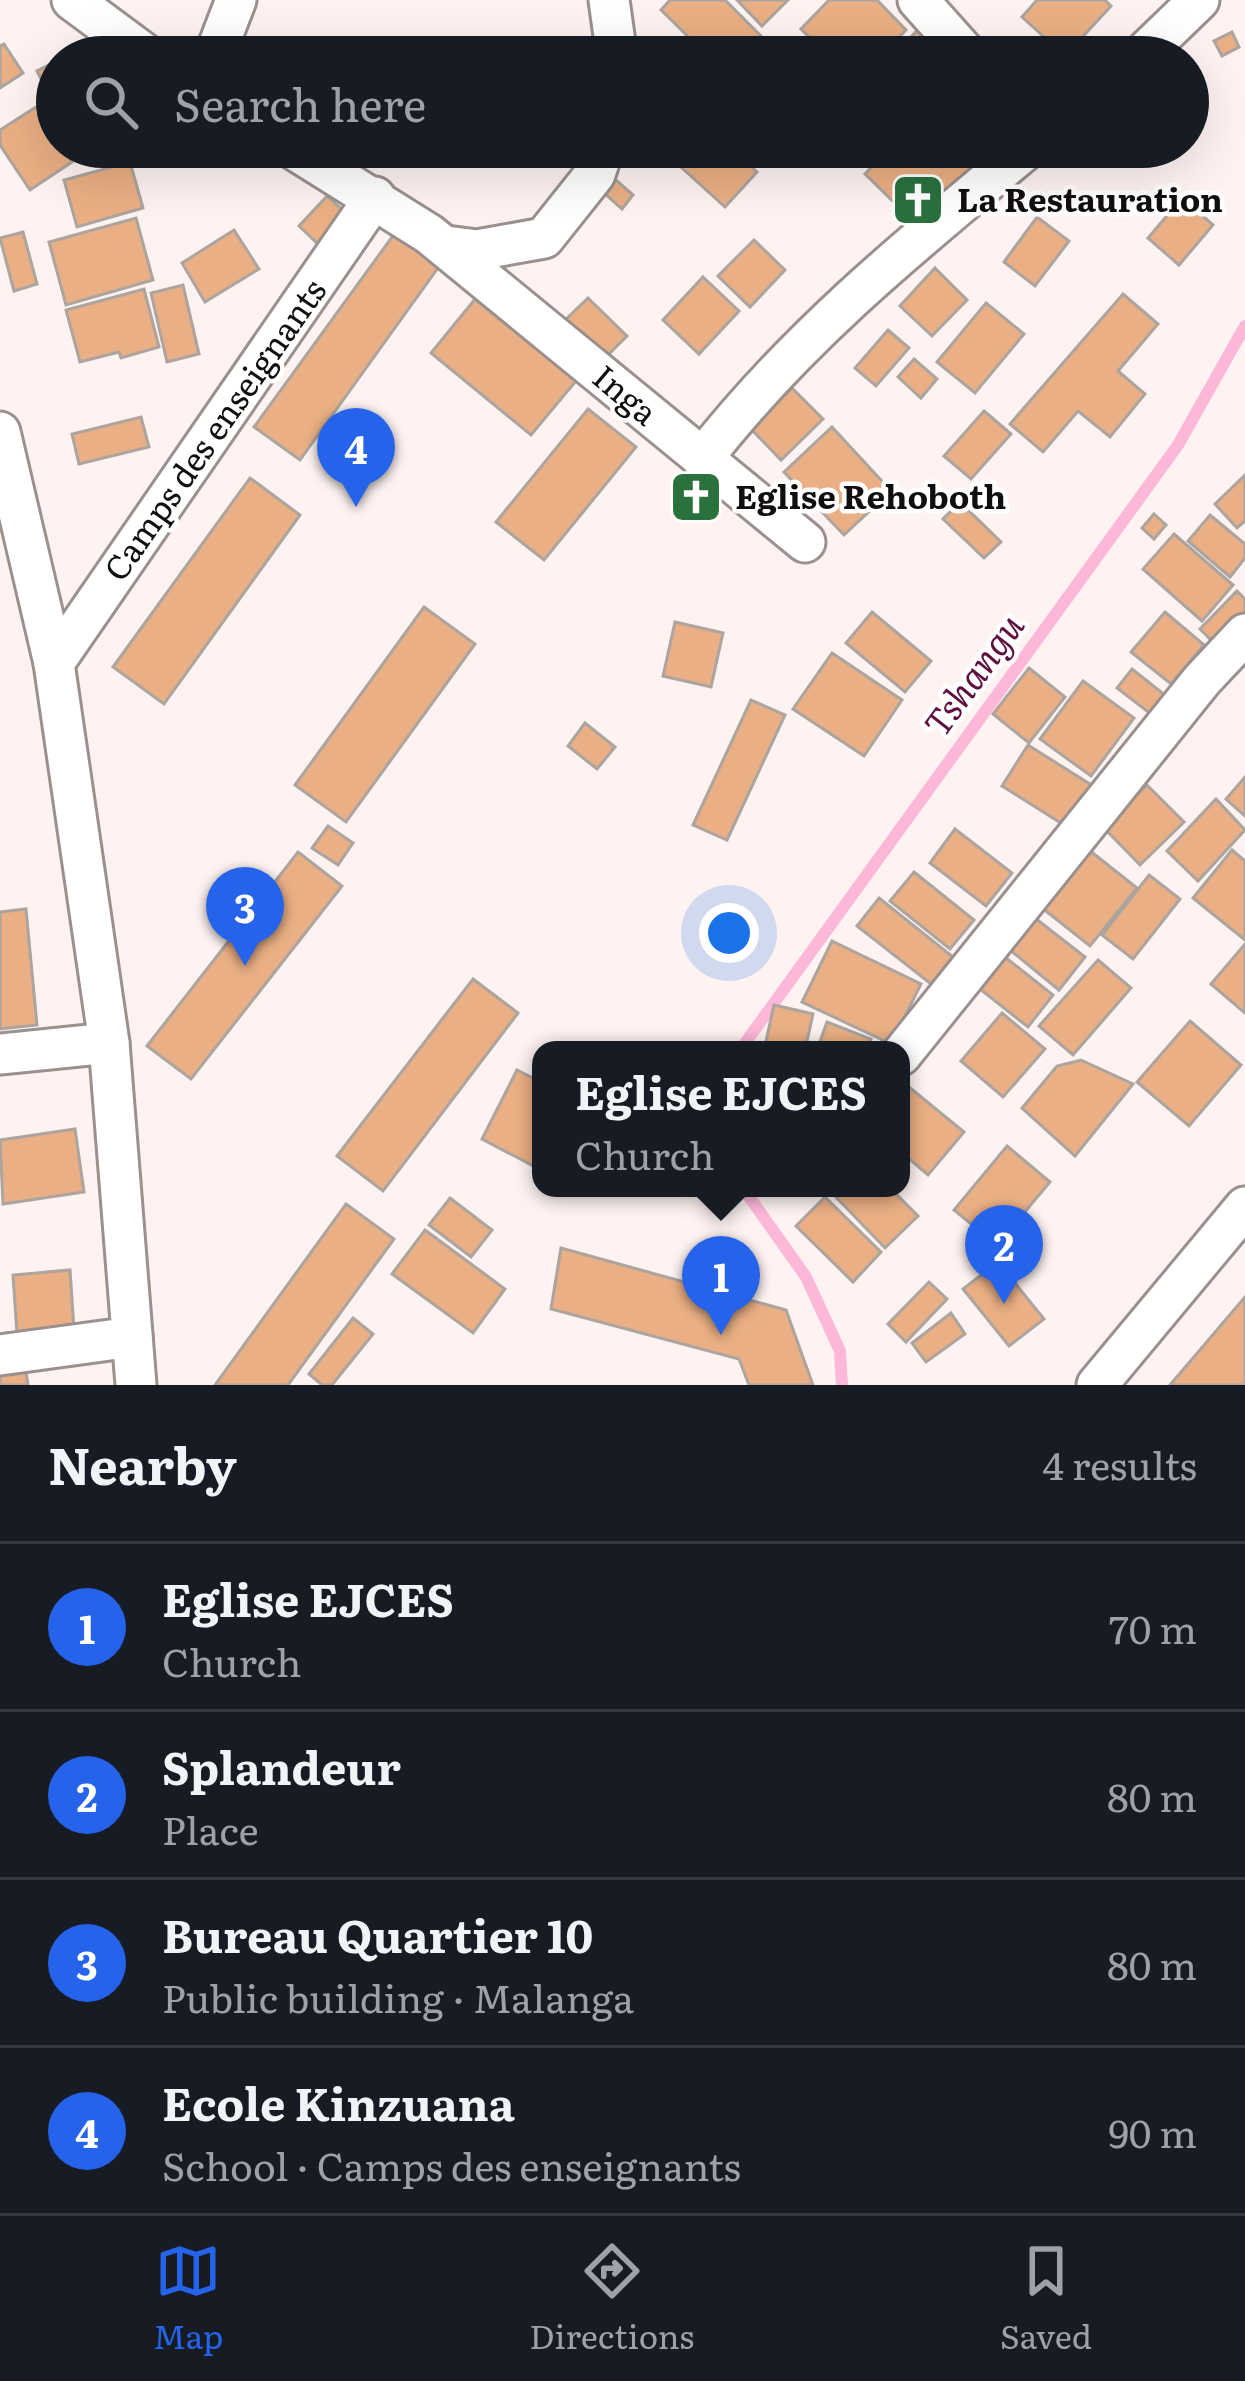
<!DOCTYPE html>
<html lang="en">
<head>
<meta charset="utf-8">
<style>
	:root { --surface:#171b24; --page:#20242c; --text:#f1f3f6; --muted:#9ea1a6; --line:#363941; --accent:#2563eb }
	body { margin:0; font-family:Literata,serif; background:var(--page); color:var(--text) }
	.you { position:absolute; left:729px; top:933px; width:42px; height:42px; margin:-30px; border:9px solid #fff; border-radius:50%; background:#1a73e8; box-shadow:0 0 0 18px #1a73e833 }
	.badge { display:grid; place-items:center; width:78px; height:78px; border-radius:50%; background:var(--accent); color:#fff; font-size:39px; font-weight:700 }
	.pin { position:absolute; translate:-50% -99px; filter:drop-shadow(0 3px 6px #0008) }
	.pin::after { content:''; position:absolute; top:63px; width:42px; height:36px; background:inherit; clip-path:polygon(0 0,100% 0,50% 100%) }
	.popup { position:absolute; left:532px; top:1041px; width:378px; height:156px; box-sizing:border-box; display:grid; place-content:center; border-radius:24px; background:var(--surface); filter:drop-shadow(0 3px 9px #0005); font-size:39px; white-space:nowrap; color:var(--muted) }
	.popup b { font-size:45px; color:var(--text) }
	.popup::after { content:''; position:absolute; left:50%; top:100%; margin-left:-24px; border:24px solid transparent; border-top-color:var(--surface) }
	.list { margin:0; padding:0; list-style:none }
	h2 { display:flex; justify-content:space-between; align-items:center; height:156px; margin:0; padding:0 48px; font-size:51px }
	h2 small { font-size:39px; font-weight:400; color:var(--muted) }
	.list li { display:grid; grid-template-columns:78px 1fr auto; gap:36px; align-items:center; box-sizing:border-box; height:168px; padding:0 48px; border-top:3px solid var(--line) }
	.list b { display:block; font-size:45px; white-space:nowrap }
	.list p { margin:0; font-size:39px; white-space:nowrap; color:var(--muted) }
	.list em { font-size:39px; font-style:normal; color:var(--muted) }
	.icon { flex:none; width:66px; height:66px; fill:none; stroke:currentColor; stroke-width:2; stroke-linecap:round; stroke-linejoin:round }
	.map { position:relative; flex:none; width:1245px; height:1385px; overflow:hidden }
	.search { position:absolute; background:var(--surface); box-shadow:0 12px 48px #0002; left:36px; right:36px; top:36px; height:132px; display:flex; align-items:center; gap:30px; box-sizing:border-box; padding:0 42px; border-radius:66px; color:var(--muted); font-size:45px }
	.sheet { height:828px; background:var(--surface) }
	nav { display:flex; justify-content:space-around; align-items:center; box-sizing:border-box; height:168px; border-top:3px solid var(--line); background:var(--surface); font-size:33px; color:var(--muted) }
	nav a { display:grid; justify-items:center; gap:6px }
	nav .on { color:var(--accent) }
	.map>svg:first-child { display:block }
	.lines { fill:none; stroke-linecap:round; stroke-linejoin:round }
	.stream { stroke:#fcb7d9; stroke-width:12 }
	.building { fill:#eaaf84; stroke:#aca49e; stroke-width:3 }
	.minor-casing { stroke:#9a908e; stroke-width:45 }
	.minor { stroke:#fff; stroke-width:39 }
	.labels { text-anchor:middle; stroke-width:9; stroke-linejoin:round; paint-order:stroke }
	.poi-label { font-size:33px; font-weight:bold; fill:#110e0d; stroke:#fff; text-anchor:start }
	.street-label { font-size:33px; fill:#110e0d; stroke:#fff }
	.water-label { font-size:36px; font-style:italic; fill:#5e1140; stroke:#fff }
</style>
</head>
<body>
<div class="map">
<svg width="1245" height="1385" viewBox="0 0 1245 1385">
	<rect width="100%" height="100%" fill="#fef3f1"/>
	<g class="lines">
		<!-- stream -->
		<g class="stream">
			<path d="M 740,1050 L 1178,445 L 1245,326"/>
			<path d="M 743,1188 L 806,1277 L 840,1351 L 842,1385"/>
		</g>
	</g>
	<!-- building -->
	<g class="building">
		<path d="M 670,0 L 725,0 L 766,41 L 751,57 L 709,57 L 661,10 Z"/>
		<path d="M 737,0 L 788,0 L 762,26 Z"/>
		<path d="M 829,0 L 877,0 L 906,30 L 880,57 L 829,57 L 801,29 Z"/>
		<path d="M 1037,0 L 1105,0 L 1111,6 L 1065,56 L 1022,17 Z"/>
		<path d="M 923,25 L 955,57 L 890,57 Z"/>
		<path d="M 1232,32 L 1239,47 L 1222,56 L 1214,41 Z"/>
		<path d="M 94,41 L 102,57 L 64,57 Z"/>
		<path d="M 4,44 L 23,73 L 0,88 L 0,46 Z"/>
		<path d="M 57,61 L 57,100 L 53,103 L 37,71 Z"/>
		<path d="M 36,107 L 57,139 L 57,147 L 62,147 L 72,162 L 30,190 L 0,145 L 0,130 Z"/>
		<path d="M 78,147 L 114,147 L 85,161 Z"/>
		<path d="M 701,147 L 730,147 L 757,172 L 725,207 L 682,168 Z"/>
		<path d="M 891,147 L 996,147 L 918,226 L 865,174 Z"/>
		<path d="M 130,162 L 143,208 L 77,227 L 64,180 Z"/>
		<path d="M 615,179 L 633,195 L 622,209 L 603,192 Z"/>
		<path d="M 327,196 L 345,212 L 317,243 L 299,226 Z"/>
		<path d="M 1182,198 L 1213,225 L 1179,265 L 1148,238 Z"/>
		<path d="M 1037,217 L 1069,241 L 1035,286 L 1004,262 Z"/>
		<path d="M 136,218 L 153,280 L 66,305 L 49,242 Z"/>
		<path d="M 400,226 L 445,258 L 300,460 L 254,427 Z"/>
		<path d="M 234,230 L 259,269 L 205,302 L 182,263 Z"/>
		<path d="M 23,232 L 37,284 L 14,291 L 0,238 Z"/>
		<path d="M 754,240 L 785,270 L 750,307 L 718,276 Z"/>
		<path d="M 935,268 L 967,300 L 932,336 L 900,306 Z"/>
		<path d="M 703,277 L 739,311 L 699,354 L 663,320 Z"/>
		<path d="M 183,285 L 199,354 L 167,362 L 151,293 Z"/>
		<path d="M 144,289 L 159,347 L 121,358 L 119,352 L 80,362 L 66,310 Z"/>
		<path d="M 1123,294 L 1158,324 L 1118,371 L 1145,394 L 1110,437 L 1078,411 L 1043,452 L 1010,424 Z"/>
		<path d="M 588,298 L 627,336 L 601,362 L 562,323 Z"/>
		<path d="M 475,299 L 576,381 L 531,435 L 431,353 Z"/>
		<path d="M 986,303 L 1024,334 L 975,393 L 937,362 Z"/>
		<path d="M 888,330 L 909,348 L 876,386 L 855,368 Z"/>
		<path d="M 914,359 L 937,379 L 921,398 L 898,377 Z"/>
		<path d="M 792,388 L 823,419 L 781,460 L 750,428 Z"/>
		<path d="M 588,409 L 636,447 L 544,560 L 496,522 Z"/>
		<path d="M 984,411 L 1011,434 L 971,479 L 944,456 Z"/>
		<path d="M 141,417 L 149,447 L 79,464 L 72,434 Z"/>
		<path d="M 832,427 L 891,491 L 844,535 L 784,472 Z"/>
		<path d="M 1245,475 L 1245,521 L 1237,528 L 1215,504 Z"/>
		<path d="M 250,478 L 300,515 L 164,704 L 113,667 Z"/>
		<path d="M 960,502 L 1001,542 L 984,558 L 943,519 Z"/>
		<path d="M 1154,514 L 1166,525 L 1154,539 L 1142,528 Z"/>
		<path d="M 1210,515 L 1245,544 L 1245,558 L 1230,577 L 1188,541 Z"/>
		<path d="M 1174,534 L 1233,585 L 1202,621 L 1143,569 Z"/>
		<path d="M 1237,591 L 1245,599 L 1245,621 L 1219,648 L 1200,629 Z"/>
		<path d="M 424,607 L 475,644 L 346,822 L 295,785 Z"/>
		<path d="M 872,612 L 931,661 L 905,692 L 846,643 Z"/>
		<path d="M 1165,612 L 1204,645 L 1171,684 L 1131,652 Z"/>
		<path d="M 675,622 L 723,633 L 711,687 L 663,676 Z"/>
		<path d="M 832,653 L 902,700 L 864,756 L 793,709 Z"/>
		<path d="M 1029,668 L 1065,697 L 1029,743 L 993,714 Z"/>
		<path d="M 1132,669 L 1170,699 L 1156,718 L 1117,688 Z"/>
		<path d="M 1083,681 L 1134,718 L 1091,776 L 1040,739 Z"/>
		<path d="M 751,700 L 785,715 L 727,840 L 693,825 Z"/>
		<path d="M 585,723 L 615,747 L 597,769 L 568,746 Z"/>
		<path d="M 1028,745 L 1093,786 L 1067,827 L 1002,786 Z"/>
		<path d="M 1245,777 L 1245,816 L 1226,799 Z"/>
		<path d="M 1147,785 L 1184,822 L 1140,865 L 1103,827 Z"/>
		<path d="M 1216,799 L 1245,830 L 1198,881 L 1167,851 Z"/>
		<path d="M 328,826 L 353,843 L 338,865 L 312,848 Z"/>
		<path d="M 955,829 L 1012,873 L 986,906 L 930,863 Z"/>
		<path d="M 1089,850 L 1137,888 L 1090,946 L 1042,908 Z"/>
		<path d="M 1232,850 L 1245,861 L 1245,940 L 1193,898 Z"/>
		<path d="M 298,852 L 342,886 L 191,1079 L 147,1046 Z"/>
		<path d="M 914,872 L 974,920 L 950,949 L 890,901 Z"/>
		<path d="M 1149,875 L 1180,899 L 1133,959 L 1102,935 Z"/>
		<path d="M 879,898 L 953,957 L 931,984 L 857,926 Z"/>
		<path d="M 26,909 L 37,1025 L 0,1029 L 0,912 Z"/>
		<path d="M 1035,918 L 1085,957 L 1059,990 L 1010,950 Z"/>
		<path d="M 832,941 L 921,984 L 891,1044 L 802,1002 Z"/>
		<path d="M 1245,944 L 1245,1013 L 1211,984 Z"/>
		<path d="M 1005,957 L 1053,995 L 1028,1027 L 980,989 Z"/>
		<path d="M 1098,960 L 1131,988 L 1073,1055 L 1039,1026 Z"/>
		<path d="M 473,979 L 518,1013 L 383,1191 L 337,1156 Z"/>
		<path d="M 774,1005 L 813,1014 L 805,1050 L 764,1050 Z"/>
		<path d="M 1002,1013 L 1045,1049 L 1003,1097 L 961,1061 Z"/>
		<path d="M 1190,1021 L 1241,1065 L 1189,1126 L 1137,1082 Z"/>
		<path d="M 827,1022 L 871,1039 L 867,1050 L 817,1050 Z"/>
		<path d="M 1081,1060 L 1133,1084 L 1075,1156 L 1022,1108 L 1057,1066 Z"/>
		<path d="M 517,1070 L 541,1082 L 541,1170 L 482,1139 Z"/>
		<path d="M 909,1087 L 964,1132 L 928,1175 L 901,1152 L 901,1097 Z"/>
		<path d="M 75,1129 L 84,1192 L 3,1204 L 0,1140 Z"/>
		<path d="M 1007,1146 L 1050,1182 L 997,1245 L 954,1210 Z"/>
		<path d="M 836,1188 L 890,1188 L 918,1216 L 885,1248 L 831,1192 Z"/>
		<path d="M 825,1197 L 881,1252 L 853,1282 L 796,1226 Z"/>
		<path d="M 450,1198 L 492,1230 L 471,1257 L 429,1225 Z"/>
		<path d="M 346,1204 L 394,1239 L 288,1385 L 215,1385 Z"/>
		<path d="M 425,1230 L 505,1289 L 473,1333 L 392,1274 Z"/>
		<path d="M 561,1248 L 786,1310 L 813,1385 L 749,1385 L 739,1359 L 551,1309 Z"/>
		<path d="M 998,1262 L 1044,1319 L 1009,1346 L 963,1289 Z"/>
		<path d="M 70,1270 L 74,1329 L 17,1334 L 13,1275 Z"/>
		<path d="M 929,1282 L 947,1299 L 906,1342 L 888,1324 Z"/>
		<path d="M 1245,1297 L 1245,1385 L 1170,1385 Z"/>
		<path d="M 951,1313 L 965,1334 L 926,1362 L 912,1343 Z"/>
		<path d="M 353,1318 L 373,1334 L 332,1385 L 322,1385 L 309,1374 Z"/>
		<path d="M 25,1365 L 28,1385 L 0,1385 L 0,1368 Z"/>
	</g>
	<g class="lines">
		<!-- minor casing -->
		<g class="minor-casing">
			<g id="minor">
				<path d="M 72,0 L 149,57"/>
				<path d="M 609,0 L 617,57"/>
				<path d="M 918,0 L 969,57"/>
				<path d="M 214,57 L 236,0"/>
				<path d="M 1140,57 L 1199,0"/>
				<path d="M 290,147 L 429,234 L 805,542"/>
				<path d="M 446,246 L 477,250 L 544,238 L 595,174 L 604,147"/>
				<path d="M 0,432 L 54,663 L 109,1043 L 136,1385"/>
				<path d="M 702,459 C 796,338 912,244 1029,147"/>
				<path d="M 54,663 L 375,197"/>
				<path d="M 0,1054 L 109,1043"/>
				<path d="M 901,1055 L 1202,680 L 1245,634"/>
				<path d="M 0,1355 L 132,1337"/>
				<path d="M 1097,1385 L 1245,1207"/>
			</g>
		</g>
		<!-- minor -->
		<use href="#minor" class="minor"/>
	</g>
	<!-- icons -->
	<defs>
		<g id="church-square" transform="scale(2.7)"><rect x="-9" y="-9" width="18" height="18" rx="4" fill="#2a713e" stroke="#fff"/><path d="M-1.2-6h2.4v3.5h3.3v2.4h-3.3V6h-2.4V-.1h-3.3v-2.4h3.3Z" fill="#fff"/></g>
	</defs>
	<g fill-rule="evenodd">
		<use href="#church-square" x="918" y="200"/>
		<use href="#church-square" x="696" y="497"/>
	</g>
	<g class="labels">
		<!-- poi labels -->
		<g class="poi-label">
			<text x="957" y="212">La Restauration</text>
			<text x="735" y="509">Eglise Rehoboth</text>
		</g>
		<!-- street labels -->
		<g class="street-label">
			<text transform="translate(625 395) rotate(40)" y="12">Inga</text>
			<text transform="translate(215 430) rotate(-55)" y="12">Camps des enseignants</text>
		</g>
		<!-- water labels -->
		<g class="water-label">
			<text transform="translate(974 675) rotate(-54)" y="13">Tshangu</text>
		</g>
	</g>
</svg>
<div class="you"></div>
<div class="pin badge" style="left:721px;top:1335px">1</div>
<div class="popup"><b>Eglise EJCES</b>Church</div>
<div class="pin badge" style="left:1004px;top:1304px">2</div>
<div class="pin badge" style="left:245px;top:966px">3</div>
<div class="pin badge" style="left:356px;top:507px">4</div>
<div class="search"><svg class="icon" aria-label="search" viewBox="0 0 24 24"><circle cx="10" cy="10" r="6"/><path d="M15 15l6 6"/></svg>Search here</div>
</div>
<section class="sheet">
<h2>Nearby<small>4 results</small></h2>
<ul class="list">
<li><span class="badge">1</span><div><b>Eglise EJCES</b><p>Church</p></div><em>70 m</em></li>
<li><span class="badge">2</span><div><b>Splandeur</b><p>Place</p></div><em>80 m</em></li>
<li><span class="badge">3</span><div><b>Bureau Quartier 10</b><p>Public building · Malanga</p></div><em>80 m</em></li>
<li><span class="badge">4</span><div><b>Ecole Kinzuana</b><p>School · Camps des enseignants</p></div><em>90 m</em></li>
</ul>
</section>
<nav>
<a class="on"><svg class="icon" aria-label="map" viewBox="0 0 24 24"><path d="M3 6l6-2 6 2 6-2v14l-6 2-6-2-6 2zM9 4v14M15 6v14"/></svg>Map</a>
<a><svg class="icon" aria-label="directions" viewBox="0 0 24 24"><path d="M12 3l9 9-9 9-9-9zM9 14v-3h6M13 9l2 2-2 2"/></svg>Directions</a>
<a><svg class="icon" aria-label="saved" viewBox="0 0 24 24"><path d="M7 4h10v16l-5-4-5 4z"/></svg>Saved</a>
</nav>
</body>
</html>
